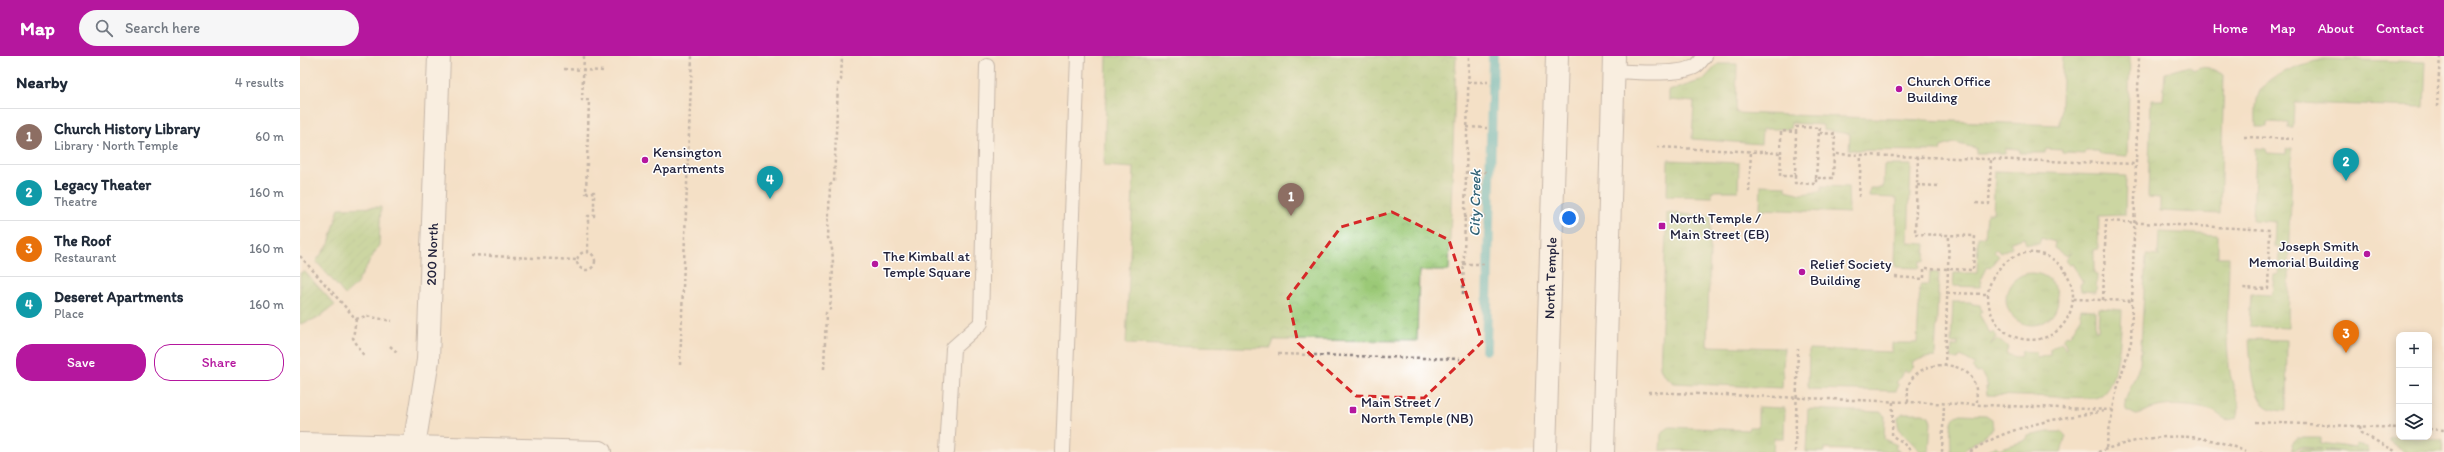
<!DOCTYPE html>
<html lang="en">
<head>
<meta charset="utf-8">
<style>
	:root { --surface:#fff; --page:#f6f6f7; --text:#1f2937; --muted:#747a83; --line:#e0e1e3; --accent:#b5179e }
	body { margin:0; font-family:Itim,sans-serif; background:var(--page); color:var(--text) }
	.controls { position:absolute; right:12px; bottom:12px; display:grid; overflow:hidden; border-radius:8px; box-shadow:0 2px 10px #0003 }
	.controls button { width:36px; height:36px; display:grid; place-items:center; padding:0; border:0; border-bottom:1px solid var(--line); background:var(--surface); color:var(--text); font:20px sans-serif }
	.you { position:absolute; left:1269px; top:162px; width:14px; height:14px; margin:-10px; border:3px solid #fff; border-radius:50%; background:#1a73e8; box-shadow:0 0 0 6px #1a73e833 }
	.badge { display:grid; place-items:center; width:26px; height:26px; border-radius:50%; background:var(--accent); color:#fff; font-size:13px; font-weight:700 }
	.pin { position:absolute; translate:-50% -33px; filter:drop-shadow(0 1px 2px #0008) }
	.pin::after { content:''; position:absolute; top:21px; width:14px; height:12px; background:inherit; clip-path:polygon(0 0,100% 0,50% 100%) }
	.list { margin:0; padding:0; list-style:none }
	h2 { display:flex; justify-content:space-between; align-items:center; height:52px; margin:0; padding:0 16px; font-size:17px }
	h2 small { font-size:13px; font-weight:400; color:var(--muted) }
	.list li { display:grid; grid-template-columns:26px 1fr auto; gap:12px; align-items:center; box-sizing:border-box; height:56px; padding:0 16px; border-top:1px solid var(--line) }
	.list b { display:block; font-size:15px; white-space:nowrap }
	.list p { margin:0; font-size:13px; white-space:nowrap; color:var(--muted) }
	.list em { font-size:13px; font-style:normal; color:var(--muted) }
	.actions { display:flex; gap:8px; padding:12px 16px }
	.actions a { flex:1; padding:9px 0; border:1px solid var(--accent); border-radius:16px; text-align:center; font-size:14px; color:var(--accent) }
	.actions .main { background:var(--accent); color:#fff }
	.icon { flex:none; width:22px; height:22px; fill:none; stroke:currentColor; stroke-width:2; stroke-linecap:round; stroke-linejoin:round }
	.map { position:relative; flex:none; width:2144px; height:396px; overflow:hidden }
	header { display:flex; align-items:center; gap:24px; box-sizing:border-box; height:56px; padding:0 20px; background:var(--accent); color:#fff }
	header strong { font-size:19px }
	nav { display:flex; gap:22px; margin-inline-start:auto; font-size:14px }
	.search { width:280px; height:36px; background:var(--page); display:flex; align-items:center; gap:10px; box-sizing:border-box; padding:0 14px; border-radius:22px; color:var(--muted); font-size:15px }
	main { display:flex }
	aside { flex:1; background:var(--surface) }
	.map>svg:first-child { display:block }
	.grass { fill:url(#grass-tufts); stroke:#5e7659 }
	.park { fill:url(#park-crowns); stroke:#5e7659 }
	.garden { fill:url(#garden-furrows); stroke:#5e7659 }
	.lines { fill:none; stroke-linecap:round; stroke-linejoin:round }
	.stream { stroke:#43b3bd; stroke-width:10 }
	.lane-casing { stroke:#8b8180; stroke-width:16 }
	.street-casing { stroke:#8b8180; stroke-width:24 }
	.secondary-casing { stroke:#8b8180; stroke-width:24 }
	.primary-casing { stroke:#8b8180; stroke-width:24 }
	.path { stroke:#8b8180; stroke-width:2.5; stroke-dasharray:3 3; stroke-linecap:butt }
	.lane { stroke:#fff; stroke-width:14 }
	.street { stroke:#fff; stroke-width:22 }
	.secondary { stroke:#fff; stroke-width:22 }
	.primary { stroke:#fff; stroke-width:22 }
	.marked { fill:none; stroke:#d62828; stroke-width:3; stroke-dasharray:8 5; stroke-linejoin:round }
	.poi-dot { fill:#b5179e; stroke:#fff; stroke-width:1.5 }
	.labels { text-anchor:middle; stroke-width:3; stroke-linejoin:round; paint-order:stroke }
	.poi-label { font-size:14px; fill:#22223b; stroke:#fff; text-anchor:start }
	.street-label { font-size:14px; fill:#22223b; stroke:#fff }
	.water-label { font-size:15px; font-style:italic; fill:#316376; stroke:#fff }
</style>
</head>
<body>
<header>
<strong>Map</strong>
<div class="search"><svg class="icon" aria-label="search" viewBox="0 0 24 24"><circle cx="10" cy="10" r="6"/><path d="M15 15l6 6"/></svg>Search here</div>
<nav><a>Home</a><a>Map</a><a>About</a><a>Contact</a></nav>
</header>
<main>
<aside>
<h2>Nearby<small>4 results</small></h2>
<ul class="list">
<li><span class="badge" style="background:#8d6e63">1</span><div><b>Church History Library</b><p>Library · North Temple</p></div><em>60 m</em></li>
<li><span class="badge" style="background:#0f9aa8">2</span><div><b>Legacy Theater</b><p>Theatre</p></div><em>160 m</em></li>
<li><span class="badge" style="background:#e8710a">3</span><div><b>The Roof</b><p>Restaurant</p></div><em>160 m</em></li>
<li><span class="badge" style="background:#0f9aa8">4</span><div><b>Deseret Apartments</b><p>Place</p></div><em>160 m</em></li>
</ul>
<div class="actions"><a class="main">Save</a><a>Share</a></div>
</aside>
<div class="map">
<svg width="2144" height="396" viewBox="0 0 2144 396">
	<defs>
		<pattern id="grass-tufts" width="24" height="20" patternUnits="userSpaceOnUse"><rect width="24" height="20" fill="#9bc977"/><path d="M3 7l-1-3M5 7V3M7 7l1-3M15 17l-1-3M17 17v-4M19 17l1-3" fill="none" stroke="#85ac68"/></pattern>
		<pattern id="park-crowns" width="20" height="18" patternUnits="userSpaceOnUse"><rect width="20" height="18" fill="#9bc977"/><path d="M2 6a3 3 0 1 1 6 0M12 15a3 3 0 1 1 6 0" fill="none" stroke="#85ac68"/></pattern>
		<pattern id="garden-furrows" width="10" height="10" patternUnits="userSpaceOnUse"><rect width="10" height="10" fill="#9bc977"/><path d="M-1 1l2-2M0 10L10 0M9 11l2-2" fill="none" stroke="#85ac68"/></pattern>
	</defs>
	<rect width="100%" height="100%" fill="#fff"/>
	<filter id="ink" filterUnits="userSpaceOnUse"><feTurbulence type="fractalNoise" baseFrequency=".025" numOctaves="2"/><feDisplacementMap in="SourceGraphic" scale="8" xChannelSelector="R" yChannelSelector="G"/><feConvolveMatrix kernelMatrix="1 2 1 2 8 2 1 2 1" color-interpolation-filters="sRGB"/></filter>
	<filter id="wash" filterUnits="userSpaceOnUse"><feTurbulence type="fractalNoise" baseFrequency=".012" numOctaves="4" result="noise"/><feDisplacementMap in="SourceGraphic" scale="16" xChannelSelector="R" yChannelSelector="G"/><feGaussianBlur stdDeviation="0.9" result="paint"/><feColorMatrix in="noise" values="0 0 0 0 0 0 0 0 0 0 0 0 0 0 0 0 0 1.4 0 .05"/><feComposite in="paint" operator="in"/></filter>
	<g filter="url(#wash)">
		<rect width="100%" height="100%" fill="#f4e0c6"/>
		<!-- grass -->
		<g class="grass">
			<path d="M 1763,0 L 1830,0 L 1827,100 L 1799,98 L 1799,95 L 1786,95 L 1785,98 L 1762,97 L 1762,94 L 1746,93 L 1745,97 L 1719,97 L 1719,93 L 1705,92 L 1705,97 L 1676,97 L 1676,92 L 1654,87 L 1641,91 L 1640,95 L 1549,94 L 1550,78 L 1523,74 L 1523,69 L 1491,67 L 1490,73 L 1462,73 L 1461,88 L 1392,83 L 1394,46 L 1369,44 L 1369,35 L 1403,24 L 1418,8 L 1437,8 L 1436,57 L 1760,69 Z"/>
			<path d="M 2024,3 L 2126,6 L 2124,51 L 1994,47 L 1993,72 L 1988,72 L 1988,67 L 1967,66 L 1967,71 L 1956,71 C 1956,61 1955,50 1958,40 C 1963,19 2006,7 2024,3 Z"/>
			<path d="M 1889,10 L 1894,14 L 1900,11 L 1910,12 L 1924,19 L 1920,158 L 1860,155 L 1860,142 L 1848,141 L 1851,44 L 1863,44 L 1865,17 Z"/>
			<path d="M 1956,92 L 1966,93 L 1967,97 L 1986,98 L 1986,93 L 1992,92 L 1988,272 L 1949,270 L 1951,238 L 1972,239 L 1974,219 L 1979,218 L 1980,191 L 1974,190 L 1975,166 L 1953,164 Z"/>
			<path d="M 1368,104 L 1439,107 L 1438,135 L 1412,135 L 1412,141 L 1367,140 Z"/>
			<path d="M 1584,109 L 1611,109 L 1608,187 L 1626,188 L 1625,205 L 1620,205 L 1619,212 L 1595,211 L 1597,142 L 1569,141 L 1570,132 L 1583,132 Z"/>
			<path d="M 1695,115 L 1826,120 L 1825,159 L 1799,160 L 1798,193 L 1794,194 L 1794,218 L 1797,219 L 1796,236 L 1781,235 L 1780,228 L 1783,226 L 1772,208 L 1769,209 L 1765,203 L 1771,197 L 1766,200 L 1754,192 L 1755,186 L 1741,182 L 1739,188 L 1726,188 L 1724,182 L 1711,186 L 1712,191 L 1700,197 L 1696,193 L 1694,195 L 1699,200 L 1690,211 L 1687,210 L 1680,224 L 1682,225 L 1680,231 L 1653,230 L 1654,217 L 1677,217 L 1678,181 L 1685,181 L 1687,157 L 1693,157 Z"/>
			<path d="M 1461,129 L 1486,130 L 1486,134 L 1502,138 L 1522,135 L 1522,130 L 1548,131 L 1549,157 L 1460,153 Z"/>
			<path d="M 1367,157 L 1411,160 L 1407,290 L 1484,292 L 1482,332 L 1374,327 L 1363,318 L 1360,311 Z"/>
			<path d="M 1859,176 L 1918,179 L 1918,200 L 1915,201 L 1929,201 C 1929,239 1924,280 1930,317 C 1932,330 1943,350 1937,361 C 1924,369 1921,357 1910,354 C 1895,350 1869,347 1854,352 C 1847,353 1843,358 1836,359 L 1826,354 L 1825,345 L 1840,308 L 1846,199 L 1860,200 L 1858,198 Z"/>
			<path d="M 1630,216 L 1639,217 L 1635,301 C 1625,302 1621,301 1612,308 L 1614,310 L 1608,316 L 1605,314 L 1596,327 L 1599,329 L 1596,335 L 1508,333 L 1509,293 L 1592,296 L 1592,287 L 1617,287 L 1620,229 L 1629,229 Z"/>
			<circle cx="1732" cy="243" r="26"/>
			<path d="M 1653,246 L 1671,246 L 1672,248 L 1680,249 L 1682,256 L 1679,258 L 1690,277 L 1693,276 L 1696,281 L 1690,289 L 1697,283 L 1708,291 L 1706,298 L 1720,302 L 1722,295 L 1736,296 L 1737,302 L 1750,299 L 1750,293 L 1761,286 L 1766,292 L 1768,291 L 1762,283 L 1767,279 L 1769,280 L 1782,260 L 1780,258 L 1781,253 L 1795,254 L 1795,274 L 1798,274 L 1799,252 L 1822,254 C 1821,273 1820,337 1795,342 L 1687,339 L 1686,331 L 1688,330 L 1681,316 L 1677,317 L 1672,312 L 1675,309 L 1661,301 L 1658,304 L 1651,302 L 1652,290 L 1658,290 L 1658,287 L 1651,287 Z"/>
			<path d="M 1949,283 L 1987,284 L 1986,355 C 1980,355 1972,354 1967,351 C 1952,342 1950,299 1949,283 Z"/>
			<path d="M 1458,351 L 1485,352 L 1484,382 L 1474,382 L 1473,396 L 1360,394 L 1361,378 L 1369,371 L 1448,374 L 1449,371 L 1458,371 Z"/>
			<path d="M 1508,353 L 1580,356 L 1585,360 L 1584,383 L 1597,389 L 1595,392 L 1600,396 L 1524,393 L 1524,396 L 1506,396 Z"/>
			<path d="M 1603,357 L 1623,357 L 1629,360 L 1631,366 L 1629,396 L 1621,396 L 1598,373 L 1598,361 Z"/>
			<path d="M 1661,358 L 1686,359 L 1692,363 L 1693,373 L 1662,396 L 1651,396 C 1651,385 1647,361 1661,358 Z"/>
			<path d="M 1748,376 L 1762,376 L 1766,380 L 1761,396 L 1685,396 L 1696,390 L 1699,393 L 1727,384 L 1728,380 Z"/>
			<path d="M 2093,381 L 2141,383 L 2143,384 L 2142,396 L 2104,396 L 2089,385 L 2089,383 Z"/>
			<path d="M 1997,382 L 2021,382 L 2021,387 L 2055,392 L 2056,389 L 2067,391 L 2068,396 L 2043,396 L 2025,393 L 2038,396 L 1996,396 L 2002,393 L 2022,393 L 2001,391 L 1993,394 L 1992,387 Z"/>
		</g>
		<!-- park -->
		<path class="park" d="M 807,0 L 1156,0 L 1149,215 L 1119,215 L 1117,285 L 974,284 L 971,292 L 826,288 L 834,112 L 804,110 Z"/>
		<!-- garden -->
		<g class="garden">
			<path d="M 81,151 L 79,189 L 56,229 L 45,239 L 16,205 L 29,188 L 39,152 Z"/>
			<path d="M 4,215 L 35,249 L 18,262 L 0,268 L 0,217 Z"/>
		</g>
		<g class="lines">
			<!-- stream -->
			<path class="stream" d="M 1186,294 L 1193,0"/>
		</g>
	</g>
	<g filter="url(#ink)">
		<g class="lines">
			<!-- lane casing -->
			<g class="lane-casing">
				<g id="lane">
					<path d="M 1314,15 C 1333,16 1380,20 1396,10 C 1399,8 1402,3 1405,0"/>
					<path d="M 647,396 L 653,292 L 681,267 L 687,10"/>
					<path d="M 763,396 L 778,0"/>
				</g>
			</g>
			<!-- street casing -->
			<g class="street-casing">
				<g id="street">
					<path id="s1" d="M 113,396 L 128,304 L 139,0"/>
				</g>
			</g>
			<!-- secondary casing -->
			<g class="secondary-casing">
				<path id="secondary" d="M 0,388 L 300,396"/>
			</g>
			<!-- primary casing -->
			<g class="primary-casing">
				<g id="primary">
					<path id="s2" d="M 1245,396 L 1257,0"/>
					<path d="M 1303,396 L 1314,0"/>
				</g>
			</g>
			<!-- path -->
			<g class="path">
				<path d="M 284,0 L 282,44 L 289,44 L 286,137 L 294,136 L 294,160 L 288,160 L 288,197"/>
				<path d="M 264,13 L 303,15"/>
				<path d="M 1168,26 L 1188,26"/>
				<path d="M 2137,51 L 2140,0"/>
				<path d="M 1167,71 L 1187,72"/>
				<path d="M 1944,81 L 1993,83"/>
				<path d="M 1357,91 L 1481,97 L 1480,120 L 1495,120 L 1495,127 L 1516,128 L 1516,122 L 1533,122 L 1534,98 L 1836,108"/>
				<path d="M 1481,97 L 1481,75 L 1496,76 L 1496,71 L 1520,72 L 1519,77 L 1535,78 L 1534,98"/>
				<path d="M 1166,116 L 1186,116"/>
				<path d="M 1495,120 L 1496,76"/>
				<path d="M 1516,122 L 1519,76"/>
				<path d="M 1617,129 L 1639,130"/>
				<path d="M 1449,136 L 1451,95"/>
				<path d="M 1559,141 L 1561,99"/>
				<path d="M 1676,147 L 1689,148 L 1691,103"/>
				<path d="M 1164,161 L 1185,161"/>
				<circle cx="286" cy="205" r="9"/>
				<path d="M 171,199 L 277,204"/>
				<path d="M 0,200 L 56,263"/>
				<path d="M 1163,208 L 1184,208"/>
				<path d="M 1595,221 L 1624,223 L 1624,212 L 1673,214 L 1675,180 L 1615,178 L 1618,101"/>
				<path d="M 1647,237 L 1688,238"/>
				<path d="M 1163,238 L 1169,0"/>
				<path d="M 1773,243 C 1767,301 1688,295 1688,239 C 1688,221 1707,199 1725,197 C 1753,194 1774,217 1773,243 L 1832,245"/>
				<path d="M 1803,244 L 1806,165 L 1970,174 L 1968,233 L 1941,232"/>
				<path d="M 56,263 L 53,282 L 64,300"/>
				<path d="M 56,263 L 66,260 L 92,265"/>
				<path d="M 90,290 L 99,298"/>
				<path d="M 978,298 L 1160,303"/>
				<path d="M 380,309 L 392,0"/>
				<path d="M 1645,310 L 1649,179"/>
				<path d="M 524,313 L 526,257 L 530,253 C 531,236 537,193 528,182 L 530,129 L 534,126 L 538,28 L 541,24 L 542,0"/>
				<path d="M 1348,336 L 1813,354"/>
				<path d="M 1593,346 L 1592,380 L 1601,385 L 1612,396"/>
				<path d="M 1608,346 C 1608,341 1607,333 1609,328 C 1618,305 1659,303 1672,322 C 1677,331 1677,340 1677,349"/>
				<path d="M 1955,366 L 2099,372"/>
				<path d="M 2060,370 L 2061,377 L 2097,396"/>
				<path d="M 2129,373 L 2144,374"/>
				<path d="M 1806,392 L 1816,337 L 1831,286 L 1839,0"/>
				<path d="M 1495,396 L 1498,293"/>
				<path d="M 1642,396 L 1644,348"/>
				<path d="M 1670,396 C 1710,369 1759,362 1806,355"/>
				<path d="M 1798,396 C 1847,378 1897,373 1946,396"/>
				<path d="M 1961,396 L 1961,395"/>
			</g>
			<!-- lane -->
			<use href="#lane" class="lane"/>
			<!-- street -->
			<use href="#street" class="street"/>
			<!-- secondary -->
			<use href="#secondary" class="secondary"/>
			<!-- primary -->
			<use href="#primary" class="primary"/>
		</g>
	</g>
	<!-- marked area -->
	<path d="M0 0H2144V396H0ZM 1092,156 L 1149,184 L 1182,286 L 1124,342 L 1056,340 L 998,287 L 988,242 L 1041,171 Z" fill="#f4e0c6" fill-opacity=".55" fill-rule="evenodd"/>
	<path class="marked" d="M 1092,156 L 1149,184 L 1182,286 L 1124,342 L 1056,340 L 998,287 L 988,242 L 1041,171 Z"/>
	<!-- markers -->
	<g class="poi-dot">
		<circle cx="1599" cy="33" r="4"/>
		<circle cx="345" cy="104" r="4"/>
		<rect x="1358" y="166" width="8" height="8" rx="2"/>
		<circle cx="2067" cy="198" r="4"/>
		<circle cx="575" cy="208" r="4"/>
		<circle cx="1502" cy="216" r="4"/>
		<rect x="1049" y="350" width="8" height="8" rx="2"/>
	</g>
	<g class="labels">
		<!-- poi labels -->
		<g class="poi-label">
			<text x="1607" y="30">Church Office<tspan x="1607" dy="16">Building</tspan></text>
			<text x="353" y="101">Kensington<tspan x="353" dy="16">Apartments</tspan></text>
			<text x="1370" y="167">North Temple /<tspan x="1370" dy="16">Main Street (EB)</tspan></text>
			<text x="2059" y="195" text-anchor="end">Joseph Smith<tspan x="2059" dy="16">Memorial Building</tspan></text>
			<text x="583" y="205">The Kimball at<tspan x="583" dy="16">Temple Square</tspan></text>
			<text x="1510" y="213">Relief Society<tspan x="1510" dy="16">Building</tspan></text>
			<text x="1061" y="351">Main Street /<tspan x="1061" dy="16">North Temple (NB)</tspan></text>
		</g>
		<!-- street labels -->
		<g class="street-label">
			<text dy="5" stroke="none"><textPath href="#s1" startOffset="199">200 North</textPath></text>
			<text dy="5" stroke="none"><textPath href="#s2" startOffset="174">North Temple</textPath></text>
		</g>
		<!-- water labels -->
		<g class="water-label">
			<text transform="translate(1175 147) rotate(-89)" y="5">City Creek</text>
		</g>
	</g>
</svg>
<div class="controls">
<button>+</button>
<button>−</button>
<button><svg class="icon" aria-label="layers" viewBox="0 0 24 24"><path d="M12 4l9 5-9 5-9-5zM3 14l9 5 9-5"/></svg></button>
</div>
<div class="you"></div>
<div class="pin badge" style="left:991px;top:160px;background:#8d6e63">1</div>
<div class="pin badge" style="left:2046px;top:125px;background:#0f9aa8">2</div>
<div class="pin badge" style="left:2046px;top:297px;background:#e8710a">3</div>
<div class="pin badge" style="left:470px;top:143px;background:#0f9aa8">4</div>
</div>
</main>
</body>
</html>
